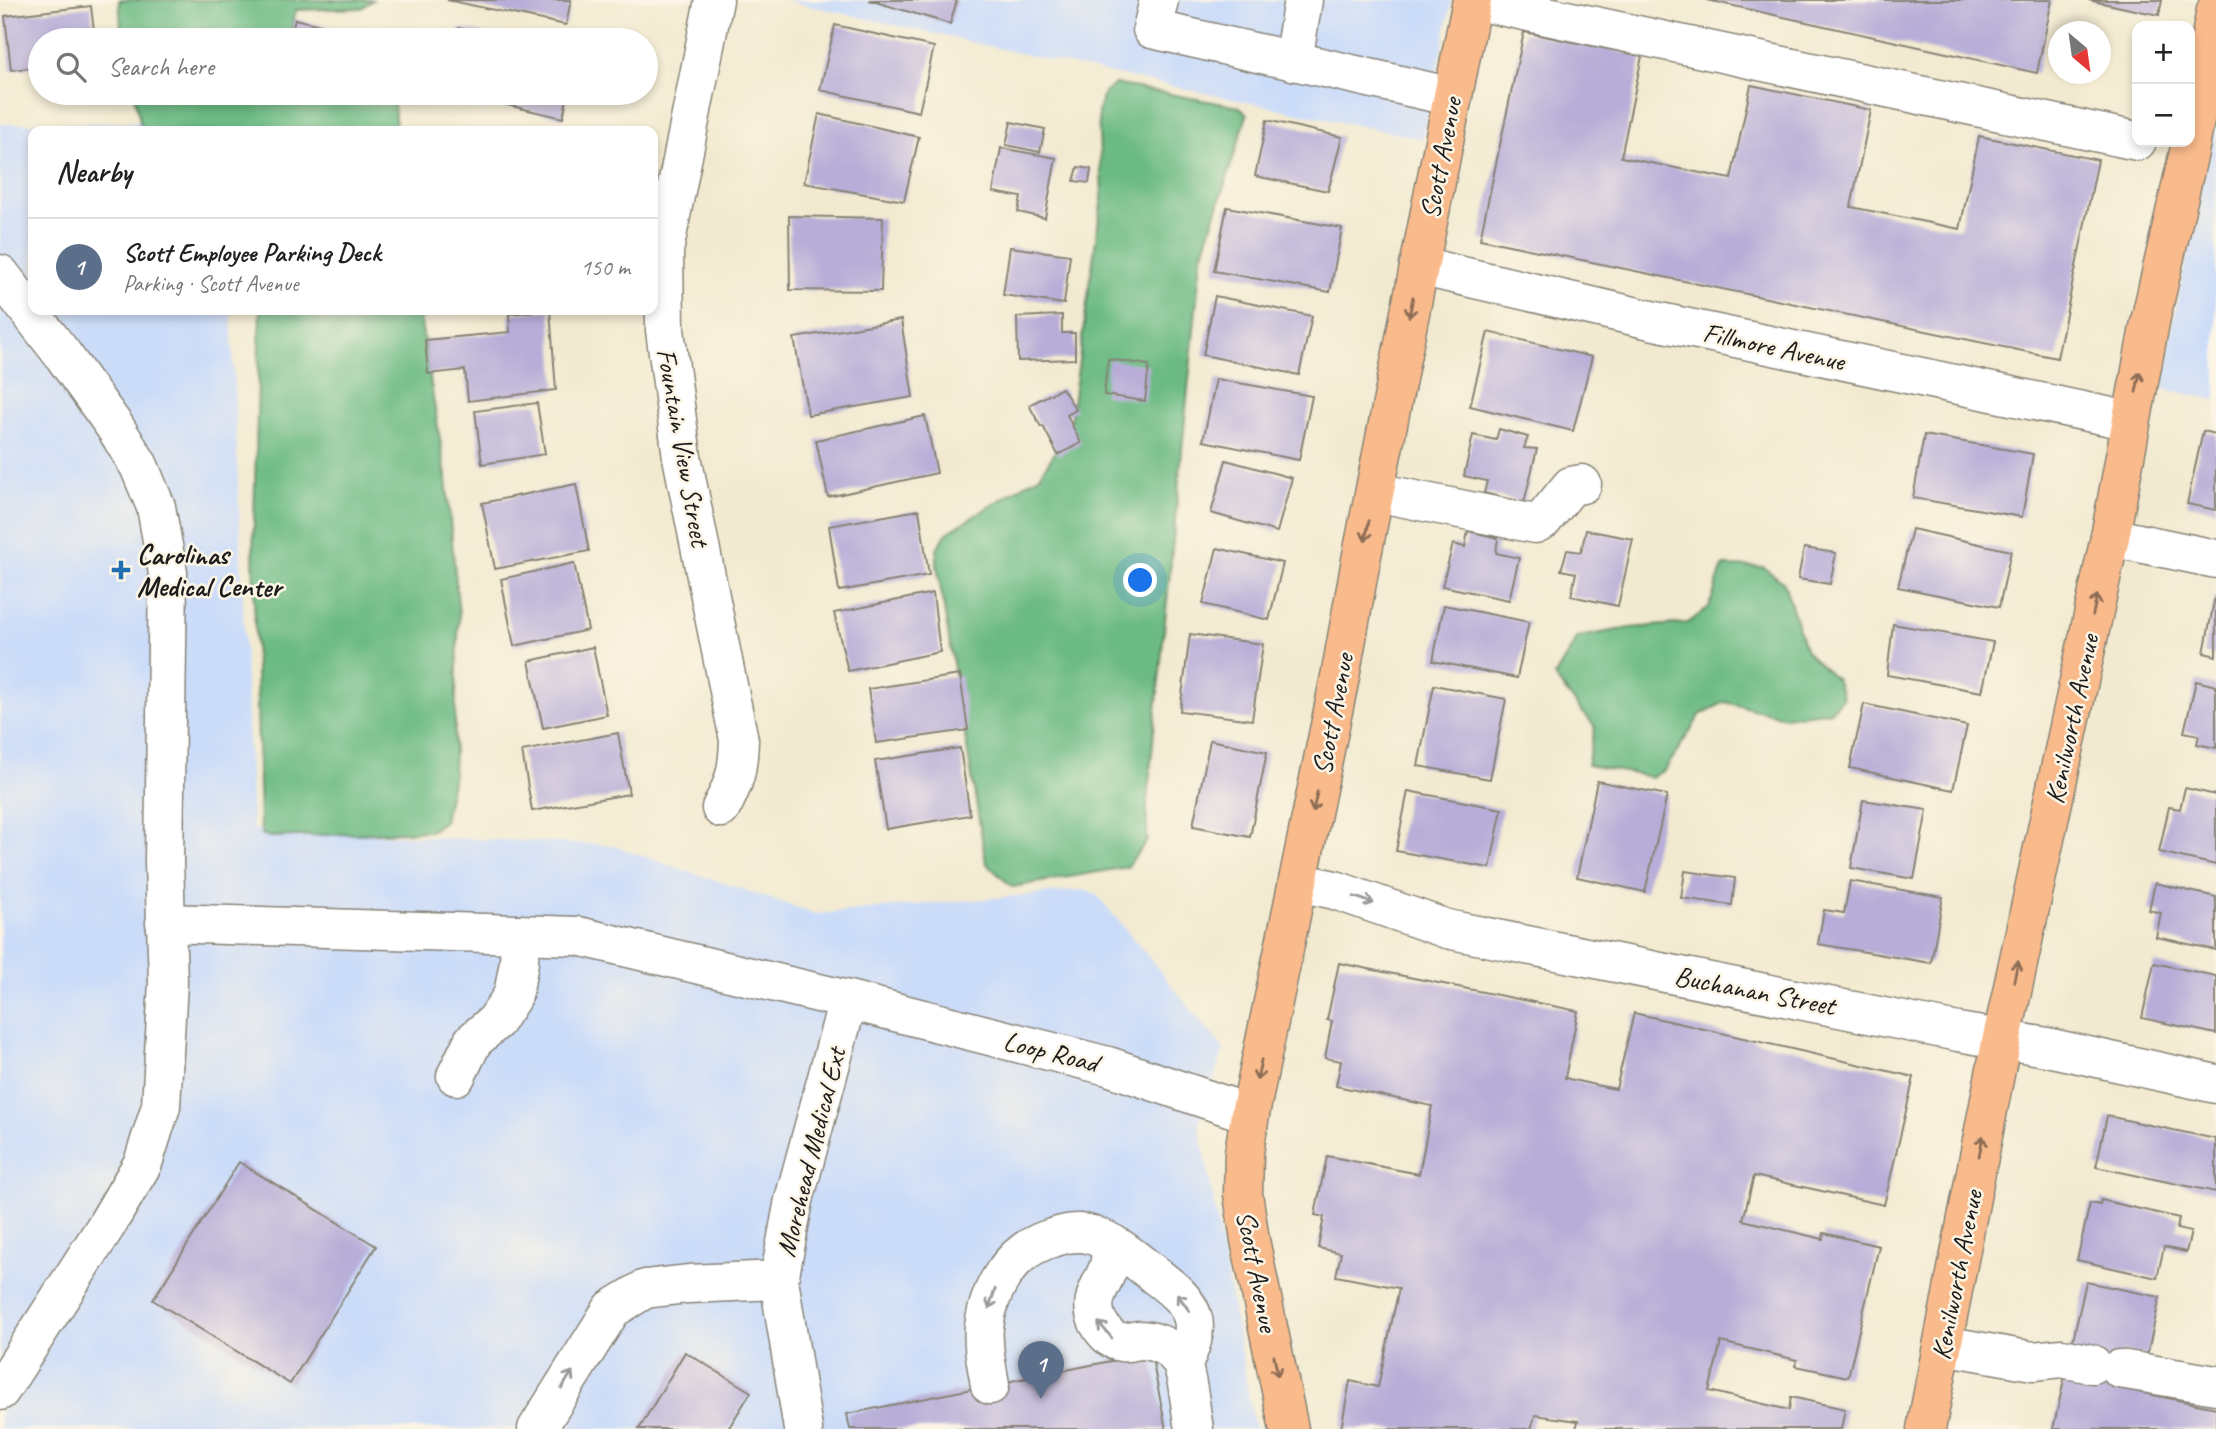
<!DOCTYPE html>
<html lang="en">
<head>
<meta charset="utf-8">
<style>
	:root { --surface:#fff; --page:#f6f6f6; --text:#222; --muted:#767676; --line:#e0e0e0; --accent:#1f6fb2 }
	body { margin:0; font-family:Caveat,sans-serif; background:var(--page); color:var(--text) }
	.controls { position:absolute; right:21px; top:21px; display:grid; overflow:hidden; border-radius:14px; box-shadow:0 4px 10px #0003 }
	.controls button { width:63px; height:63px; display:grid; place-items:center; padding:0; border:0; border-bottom:2px solid var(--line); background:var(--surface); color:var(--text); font:35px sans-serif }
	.compass { position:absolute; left:2048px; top:21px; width:63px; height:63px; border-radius:50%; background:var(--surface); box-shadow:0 4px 10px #0003; rotate:151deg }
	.you { position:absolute; left:1141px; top:581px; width:24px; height:24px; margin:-18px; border:5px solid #fff; border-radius:50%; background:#1a73e8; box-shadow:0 0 0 10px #1a73e833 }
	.badge { display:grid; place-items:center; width:46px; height:46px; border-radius:50%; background:var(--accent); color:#fff; font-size:23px; font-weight:700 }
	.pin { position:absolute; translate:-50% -58px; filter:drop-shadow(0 2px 4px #0008) }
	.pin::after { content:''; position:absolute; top:37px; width:24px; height:21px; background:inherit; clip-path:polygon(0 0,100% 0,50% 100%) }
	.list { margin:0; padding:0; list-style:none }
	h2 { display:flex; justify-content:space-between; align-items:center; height:91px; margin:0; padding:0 28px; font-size:30px }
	h2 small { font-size:23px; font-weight:400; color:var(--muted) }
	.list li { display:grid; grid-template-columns:46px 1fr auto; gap:21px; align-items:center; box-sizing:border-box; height:98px; padding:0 28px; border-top:2px solid var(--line) }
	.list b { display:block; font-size:26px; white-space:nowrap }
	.list p { margin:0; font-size:23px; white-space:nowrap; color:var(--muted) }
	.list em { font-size:23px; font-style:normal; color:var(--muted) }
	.icon { flex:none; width:38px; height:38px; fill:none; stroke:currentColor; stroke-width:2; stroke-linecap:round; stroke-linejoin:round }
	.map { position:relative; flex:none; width:2216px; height:1429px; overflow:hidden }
	.search { position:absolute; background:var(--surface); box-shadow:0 4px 10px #0003; left:28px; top:28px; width:630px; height:77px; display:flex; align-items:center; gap:18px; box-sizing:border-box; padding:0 24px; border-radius:38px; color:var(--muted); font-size:26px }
	.panel { position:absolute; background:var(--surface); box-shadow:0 4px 10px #0003; left:28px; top:126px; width:630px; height:189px; border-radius:14px }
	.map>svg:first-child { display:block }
	.built { fill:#cbdcf9 }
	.forest { fill:#6dbb84; stroke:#446c50; stroke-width:2 }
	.building { fill:#b7add8 }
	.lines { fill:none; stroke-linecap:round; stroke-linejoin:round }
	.minor-casing { stroke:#878376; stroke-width:41 }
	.major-casing { stroke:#878376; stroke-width:41 }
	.minor { stroke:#fff; stroke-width:38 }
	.major { stroke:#fabb8c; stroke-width:38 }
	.oneway { stroke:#8b6c54 }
	.oneway2 { stroke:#999 }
	.poi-dot { fill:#1f6fb2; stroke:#fcf5e5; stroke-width:2.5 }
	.labels { text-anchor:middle; stroke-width:5; stroke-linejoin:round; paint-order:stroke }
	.street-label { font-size:28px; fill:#1c1c1c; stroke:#fcf5e5 }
	.poi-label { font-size:28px; font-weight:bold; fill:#1c1c1c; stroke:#fcf5e5; text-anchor:start }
</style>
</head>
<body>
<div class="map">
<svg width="2216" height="1429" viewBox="0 0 2216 1429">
	<rect width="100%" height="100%" fill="#fcf5e5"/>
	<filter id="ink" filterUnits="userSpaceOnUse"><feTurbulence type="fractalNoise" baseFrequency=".0143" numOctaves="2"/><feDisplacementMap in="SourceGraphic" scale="14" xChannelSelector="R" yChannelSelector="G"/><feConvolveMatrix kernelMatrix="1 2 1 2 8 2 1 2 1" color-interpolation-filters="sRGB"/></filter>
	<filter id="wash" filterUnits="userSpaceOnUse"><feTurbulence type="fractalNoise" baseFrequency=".00686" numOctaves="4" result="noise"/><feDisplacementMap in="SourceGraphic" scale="28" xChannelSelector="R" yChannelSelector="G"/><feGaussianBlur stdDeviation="1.57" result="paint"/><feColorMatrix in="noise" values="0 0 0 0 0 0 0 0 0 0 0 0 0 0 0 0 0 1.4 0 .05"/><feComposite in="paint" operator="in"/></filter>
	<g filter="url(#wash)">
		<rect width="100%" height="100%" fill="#f2ead0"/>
		<!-- built -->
		<g class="built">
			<path d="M 784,0 L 1452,0 L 1423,139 L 1108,73 Z"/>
			<path d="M 2216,114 L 2216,400 L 2160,388 Z"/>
			<path d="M 224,121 L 224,131 L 33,131 L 33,310 L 231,310 L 252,829 L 610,845 L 816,914 L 1083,890 L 1097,895 L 1224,1049 L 1199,1122 L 1255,1429 L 0,1429 L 0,124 Z"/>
		</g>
		<!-- forest -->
		<g class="forest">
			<path d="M 119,0 L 373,0 L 362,8 L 296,10 L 289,40 L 122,40 Z"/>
			<path d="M 1115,84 L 1240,107 L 1247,115 L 1201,259 L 1147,802 L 1147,841 L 1127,867 L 1012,887 L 986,863 L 937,566 L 937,548 L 947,533 L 1040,475 L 1069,431 L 1102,197 L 1098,112 L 1104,93 Z"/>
			<path d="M 134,93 L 370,93 L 394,104 L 396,131 L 142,131 Z"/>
			<path d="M 260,310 L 419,310 L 446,477 L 459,615 L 453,776 L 444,821 L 430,831 L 269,837 L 262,834 L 260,823 L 253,553 Z"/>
			<path d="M 1723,566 L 1763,567 L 1784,583 L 1806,651 L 1836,679 L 1843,697 L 1831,711 L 1785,717 L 1725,702 L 1701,714 L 1665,770 L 1651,777 L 1587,765 L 1595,727 L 1554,677 L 1578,637 L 1629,628 L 1688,623 L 1709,607 Z"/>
		</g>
		<g id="blocks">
			<!-- building -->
			<g class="building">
				<path d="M 447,0 L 571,0 L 566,25 Z"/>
				<path d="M 869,0 L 957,0 L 950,24 Z"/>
				<path d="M 1707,0 L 2052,0 L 2037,73 Z"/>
				<path d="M 2088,0 L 2162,0 L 2159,15 Z"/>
				<path d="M 91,6 L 95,40 L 40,40 L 40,67 L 11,70 L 5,16 Z"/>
				<path d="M 295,19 L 345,31 L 343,40 L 290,40 Z"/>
				<path d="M 835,25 L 934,47 L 919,112 L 820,90 Z"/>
				<path d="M 459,28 L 510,39 L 510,40 L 456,40 Z"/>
				<path d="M 1524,32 L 1642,56 L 1621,157 L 1731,179 L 1751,85 L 1871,110 L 1851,207 L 1960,229 L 1979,136 L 2098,160 L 2057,358 L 1480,239 Z"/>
				<path d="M 455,93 L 568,93 L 563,118 Z"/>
				<path d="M 819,114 L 919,137 L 904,201 L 804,183 Z"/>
				<path d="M 1267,120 L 1342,137 L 1328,191 L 1255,176 Z"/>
				<path d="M 1011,122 L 1045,129 L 1040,152 L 1006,145 Z"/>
				<path d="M 1001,148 L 1056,158 L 1045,218 L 1018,212 L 1021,197 L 993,192 Z"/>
				<path d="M 1078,167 L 1091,169 L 1089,183 L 1074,181 Z"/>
				<path d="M 1227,207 L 1342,228 L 1330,292 L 1214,271 Z"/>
				<path d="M 789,216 L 883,218 L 881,291 L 790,290 Z"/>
				<path d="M 1010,247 L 1070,255 L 1064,304 L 1003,295 Z"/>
				<path d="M 1215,296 L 1312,316 L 1299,375 L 1203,355 Z"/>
				<path d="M 550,310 L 556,390 L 468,401 L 465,370 L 428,374 L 425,340 L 510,332 L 509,314 Z"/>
				<path d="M 1062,315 L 1062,333 L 1075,333 L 1075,359 L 1018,361 L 1017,317 Z"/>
				<path d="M 901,320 L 913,397 L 808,415 L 794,338 Z"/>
				<path d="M 1488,332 L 1592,357 L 1573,431 L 1470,406 Z"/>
				<path d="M 1108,359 L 1149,365 L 1145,401 L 1104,395 Z"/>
				<path d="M 1216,379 L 1312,396 L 1299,460 L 1203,441 Z"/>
				<path d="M 1062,388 L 1076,410 L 1067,415 L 1081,443 L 1058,455 L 1043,426 L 1041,427 L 1029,405 Z"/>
				<path d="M 537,403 L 545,454 L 482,464 L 475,411 Z"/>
				<path d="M 925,416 L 937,473 L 828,497 L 816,440 Z"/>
				<path d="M 1499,429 L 1528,437 L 1524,448 L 1537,449 L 1524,503 L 1484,493 L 1487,481 L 1464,476 L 1473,435 L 1496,440 Z"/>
				<path d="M 2203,431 L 2216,434 L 2216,510 L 2187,504 Z"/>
				<path d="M 1924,435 L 2033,454 L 2022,517 L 1913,498 Z"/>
				<path d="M 1226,460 L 1292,478 L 1277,532 L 1211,513 Z"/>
				<path d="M 576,484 L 589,551 L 495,569 L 482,503 Z"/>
				<path d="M 919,510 L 929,575 L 839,591 L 829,526 Z"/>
				<path d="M 1912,529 L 2011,551 L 1999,607 L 1898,587 Z"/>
				<path d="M 1586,530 L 1633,539 L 1618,606 L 1571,596 L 1576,573 L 1561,570 L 1567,550 L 1581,552 Z"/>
				<path d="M 1468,531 L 1498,538 L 1496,553 L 1519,558 L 1509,600 L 1442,586 L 1453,544 L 1465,547 Z"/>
				<path d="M 1217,548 L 1283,563 L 1269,620 L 1203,604 Z"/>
				<path d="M 1804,548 L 1836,553 L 1830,584 L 1798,579 Z"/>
				<path d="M 574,563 L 588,630 L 514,646 L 501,579 Z"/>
				<path d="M 933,593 L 940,652 L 848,671 L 834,613 Z"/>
				<path d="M 2215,596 L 2216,596 L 2216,656 L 2204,653 Z"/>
				<path d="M 1444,605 L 1529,622 L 1517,678 L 1433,661 Z"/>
				<path d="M 1893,624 L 1993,642 L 1982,692 L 1887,675 Z"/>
				<path d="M 1190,634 L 1263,644 L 1252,720 L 1180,711 Z"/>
				<path d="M 593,647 L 607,715 L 543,728 L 529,661 Z"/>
				<path d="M 960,675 L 968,730 L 876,743 L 868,689 Z"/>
				<path d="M 2196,681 L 2216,686 L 2216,748 L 2197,744 L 2199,735 L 2184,732 Z"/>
				<path d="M 1434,685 L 1506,699 L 1490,779 L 1418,766 Z"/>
				<path d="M 1864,704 L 1967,726 L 1953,790 L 1850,768 Z"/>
				<path d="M 618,733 L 629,794 L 532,811 L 522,751 Z"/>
				<path d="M 1210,740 L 1267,752 L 1250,837 L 1193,826 Z"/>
				<path d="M 960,748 L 970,815 L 886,829 L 875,761 Z"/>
				<path d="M 1597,781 L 1667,795 L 1645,892 L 1577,877 Z"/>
				<path d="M 2185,788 L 2216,795 L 2216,865 L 2159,852 L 2169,807 L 2180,809 Z"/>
				<path d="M 1408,791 L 1502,809 L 1490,868 L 1396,851 Z"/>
				<path d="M 1863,800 L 1927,810 L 1914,879 L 1851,868 Z"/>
				<path d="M 1685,871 L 1735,878 L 1732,905 L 1681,898 Z"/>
				<path d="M 1850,881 L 1943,897 L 1931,963 L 1818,944 L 1824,910 L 1844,913 Z"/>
				<path d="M 2155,883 L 2216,897 L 2216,950 L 2156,937 L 2161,913 L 2149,910 Z"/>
				<path d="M 1339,963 L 1578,1011 L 1565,1078 L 1595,1085 L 1616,1089 L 1634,1013 L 1914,1077 L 1884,1205 L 1754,1176 L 1743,1220 L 1823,1239 L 1824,1233 L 1879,1246 L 1848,1377 L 1796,1366 L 1797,1360 L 1721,1342 L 1709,1391 L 1789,1410 L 1791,1397 L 1845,1409 L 1841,1429 L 1576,1429 L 1578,1421 L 1535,1415 L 1531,1429 L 1341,1429 L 1350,1381 L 1378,1387 L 1399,1288 L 1336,1276 L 1341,1253 L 1318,1248 L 1324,1217 L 1315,1215 L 1327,1156 L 1419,1174 L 1432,1106 L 1336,1086 L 1341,1061 L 1325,1058 L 1332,1021 L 1327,1020 Z"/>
				<path d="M 2154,963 L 2216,976 L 2216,1034 L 2142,1018 Z"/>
				<path d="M 2107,1116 L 2216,1139 L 2216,1192 L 2096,1167 Z"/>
				<path d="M 239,1162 L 376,1246 L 290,1384 L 153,1300 Z"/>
				<path d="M 2101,1200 L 2179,1218 L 2177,1229 L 2191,1232 L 2186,1252 L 2164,1247 L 2157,1278 L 2077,1260 L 2090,1203 L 2100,1205 Z"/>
				<path d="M 2086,1282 L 2160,1297 L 2147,1356 L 2122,1352 L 2114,1387 L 2216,1408 L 2216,1429 L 2053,1429 Z"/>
				<path d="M 685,1352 L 751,1392 L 728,1429 L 639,1429 Z"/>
				<path d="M 1151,1353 L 1166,1429 L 850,1429 L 847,1414 Z"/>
			</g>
		</g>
	</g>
	<g filter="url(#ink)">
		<use href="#blocks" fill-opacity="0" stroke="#878376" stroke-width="2"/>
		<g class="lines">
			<!-- minor casing -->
			<g class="minor-casing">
				<g id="minor">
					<path d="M 714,0 L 664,251 L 665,330 L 682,457 L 739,740 C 738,770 735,782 721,808"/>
					<path d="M 1159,0 L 1152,29 L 1453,97"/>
					<path d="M 1472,0 L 2137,141"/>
					<path d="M 1293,61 L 1303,0"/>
					<path d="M 1419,266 L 1655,321 L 2130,421"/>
					<path d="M 0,274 L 63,355 L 115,427 L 139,466 L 156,507 L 168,573 L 164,862 L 168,982 L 161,1106 L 143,1163 L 106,1226 L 0,1391"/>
					<path d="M 1375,492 L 1535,524 L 1543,520 L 1571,486 L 1582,484"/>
					<path d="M 2110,537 L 2216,559"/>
					<path d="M 1298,882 L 1335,890 L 1447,929 L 1958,1032 L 2047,1047 L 2216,1084"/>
					<path d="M 165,923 L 578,936 L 848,1000 L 1108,1066 L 1250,1114"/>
					<path d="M 456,1076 L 473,1041 L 496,1021 L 513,995 L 519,962 L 520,934"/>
					<path d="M 1106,1241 C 1123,1273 1082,1289 1098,1322 C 1103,1331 1111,1341 1122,1342 C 1127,1343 1133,1341 1138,1340 C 1156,1340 1175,1348 1182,1365 C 1188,1378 1191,1413 1194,1429"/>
					<path d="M 1943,1345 L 2033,1361 L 2062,1358 L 2092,1364"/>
					<path d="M 2120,1369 L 2216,1385"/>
					<path d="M 990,1385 C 987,1366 982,1346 984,1327 C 989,1290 1009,1253 1046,1240 C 1061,1235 1076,1230 1092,1235 C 1115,1242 1133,1258 1151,1272 C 1166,1284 1188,1298 1193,1319 C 1197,1334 1188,1352 1183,1365"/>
					<path d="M 537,1429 L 612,1309 L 645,1289 L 688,1284 L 779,1280"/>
					<path d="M 803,1429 L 779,1280 L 794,1200 L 848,1000"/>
				</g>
			</g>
			<!-- major casing -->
			<g class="major-casing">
				<g id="major">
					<path d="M 1289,1429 L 1250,1240 L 1243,1194 L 1244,1153 L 1250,1114 L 1340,677 L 1361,560 L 1472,0"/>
					<path d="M 1926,1429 L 2002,1038 L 2110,537 L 2151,317 L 2189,152 L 2216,10"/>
				</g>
			</g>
			<!-- minor -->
			<use href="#minor" class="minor"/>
			<!-- major -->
			<use href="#major" class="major"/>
		</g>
		<!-- one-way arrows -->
		<defs><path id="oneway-shaft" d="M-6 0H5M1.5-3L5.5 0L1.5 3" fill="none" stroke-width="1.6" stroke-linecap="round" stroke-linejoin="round" transform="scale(1.75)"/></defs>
		<g class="oneway">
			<use href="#oneway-shaft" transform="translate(1411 307) rotate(101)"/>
			<use href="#oneway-shaft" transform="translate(2138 382) rotate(-79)"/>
			<use href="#oneway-shaft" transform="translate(1367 531) rotate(101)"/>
			<use href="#oneway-shaft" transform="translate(2095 605) rotate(-78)"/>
			<use href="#oneway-shaft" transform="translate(1315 802) rotate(102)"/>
			<use href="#oneway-shaft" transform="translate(2016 971) rotate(-78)"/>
			<use href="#oneway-shaft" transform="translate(1259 1070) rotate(102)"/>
			<use href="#oneway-shaft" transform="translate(1981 1146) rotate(-79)"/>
			<use href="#oneway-shaft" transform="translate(1276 1366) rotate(78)"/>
		</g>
		<g class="oneway2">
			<use href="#oneway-shaft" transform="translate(1364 900) rotate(19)"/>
			<use href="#oneway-shaft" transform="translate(992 1299) rotate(108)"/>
			<use href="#oneway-shaft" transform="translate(1183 1302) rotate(-125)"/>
			<use href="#oneway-shaft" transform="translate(1105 1330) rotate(-131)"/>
			<use href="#oneway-shaft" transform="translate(567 1380) rotate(-58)"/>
		</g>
	</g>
	<!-- markers -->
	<path class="poi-dot" d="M117.5 559.5h7v7h7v7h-7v7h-7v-7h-7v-7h7z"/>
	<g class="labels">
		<!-- street labels -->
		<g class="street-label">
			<text transform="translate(1440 158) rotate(-79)" y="10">Scott Avenue</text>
			<text transform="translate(1774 346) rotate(12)" y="10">Fillmore Avenue</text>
			<text transform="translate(684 447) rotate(80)" y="10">Fountain View Street</text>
			<text transform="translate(1332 714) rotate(-79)" y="10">Scott Avenue</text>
			<text transform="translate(2071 719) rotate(-78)" y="10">Kenilworth Avenue</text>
			<text transform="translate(1755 990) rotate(11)" y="10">Buchanan Street</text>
			<text transform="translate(1051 1051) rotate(14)" y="10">Loop Road</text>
			<text transform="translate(810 1152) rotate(-76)" y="10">Morehead Medical Ext</text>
			<text transform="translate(1258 1271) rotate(79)" y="10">Scott Avenue</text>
			<text transform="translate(1956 1275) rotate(-79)" y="10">Kenilworth Avenue</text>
		</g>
		<!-- poi labels -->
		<g class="poi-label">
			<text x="137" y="564">Carolinas<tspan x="137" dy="32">Medical Center</tspan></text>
		</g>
	</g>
</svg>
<div class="controls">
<button>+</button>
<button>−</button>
</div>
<svg class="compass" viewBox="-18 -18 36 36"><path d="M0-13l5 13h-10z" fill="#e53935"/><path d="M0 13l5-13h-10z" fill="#767676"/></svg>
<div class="you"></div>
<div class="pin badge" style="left:1041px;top:1399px;background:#5c6f8a">1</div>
<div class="search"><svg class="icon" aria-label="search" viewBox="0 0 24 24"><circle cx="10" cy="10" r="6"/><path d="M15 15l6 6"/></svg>Search here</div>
<section class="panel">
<h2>Nearby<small></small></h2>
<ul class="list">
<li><span class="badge" style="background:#5c6f8a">1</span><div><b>Scott Employee Parking Deck</b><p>Parking · Scott Avenue</p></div><em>150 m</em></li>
</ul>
</section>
</div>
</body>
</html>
